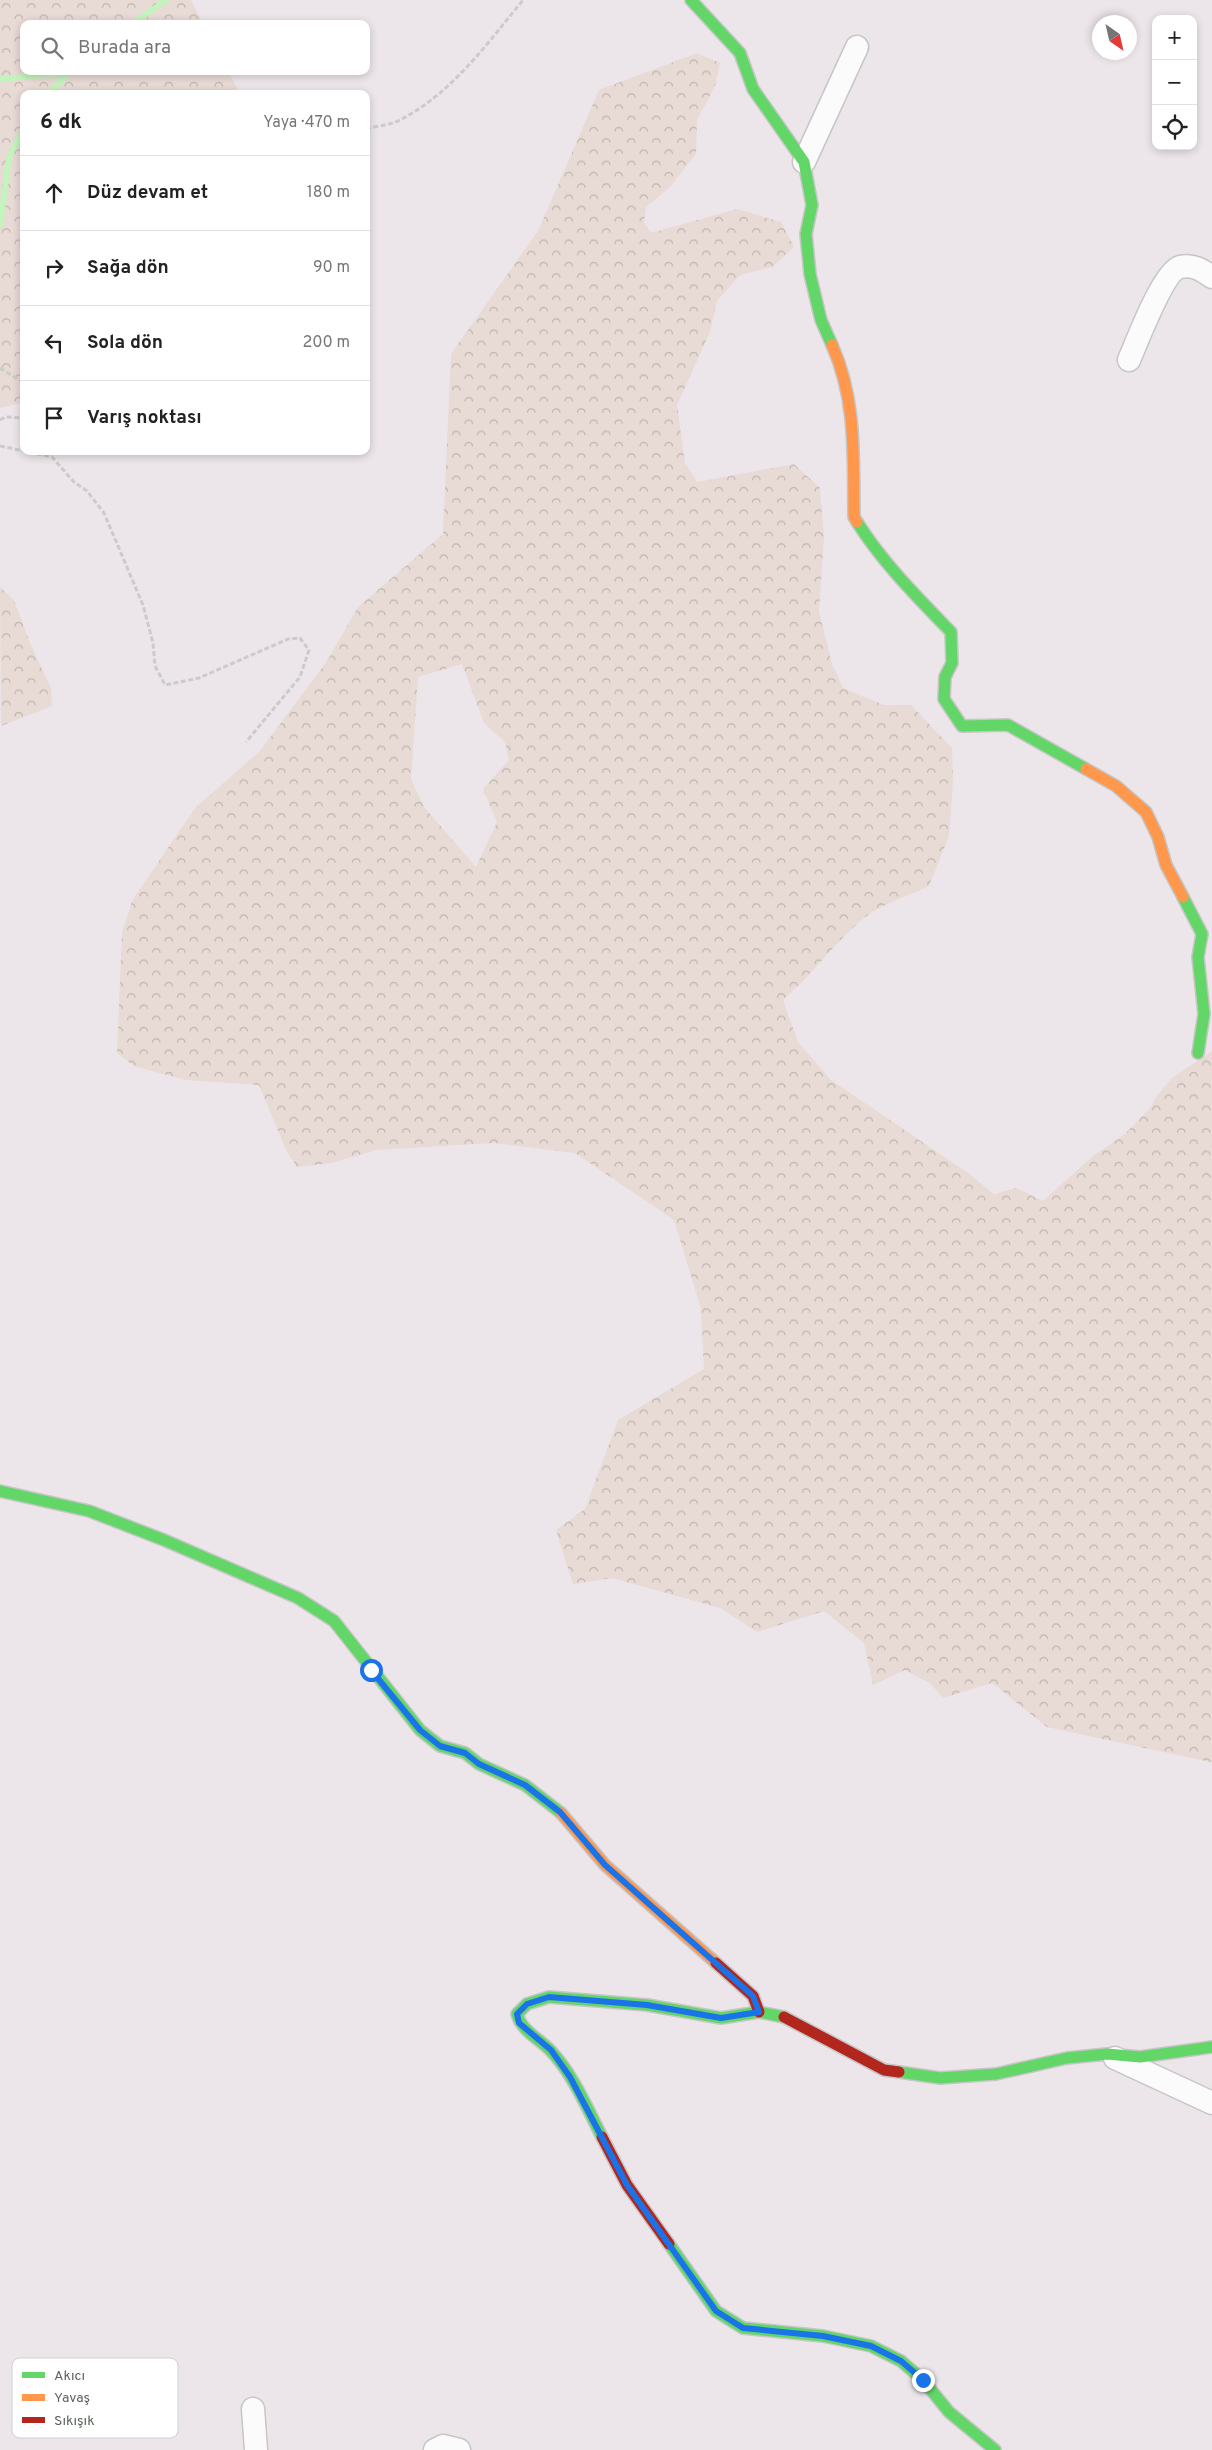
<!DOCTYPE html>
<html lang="tr">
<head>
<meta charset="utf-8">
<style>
	:root { --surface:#fff; --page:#f6f6f6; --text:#222; --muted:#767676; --line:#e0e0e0 }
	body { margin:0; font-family:Overpass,sans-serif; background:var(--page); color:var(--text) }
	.controls { position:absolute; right:15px; top:15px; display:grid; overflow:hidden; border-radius:10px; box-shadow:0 2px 8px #0003 }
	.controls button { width:45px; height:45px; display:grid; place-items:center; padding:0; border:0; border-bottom:1px solid var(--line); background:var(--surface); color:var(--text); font:25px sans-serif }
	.compass { position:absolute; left:1092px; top:15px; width:45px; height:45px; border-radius:50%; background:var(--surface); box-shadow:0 2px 8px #0003; rotate:146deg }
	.stop { position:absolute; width:15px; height:15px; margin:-11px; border:4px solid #1a73e8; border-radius:50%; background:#fff }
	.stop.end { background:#1a73e8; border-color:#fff; box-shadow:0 1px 5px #0008 }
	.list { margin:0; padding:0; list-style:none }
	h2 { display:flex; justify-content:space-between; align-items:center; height:65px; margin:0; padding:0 20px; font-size:21px }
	h2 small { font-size:16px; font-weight:400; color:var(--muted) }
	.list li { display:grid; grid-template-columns:32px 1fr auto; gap:15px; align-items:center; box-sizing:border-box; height:75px; padding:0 20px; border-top:1px solid var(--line) }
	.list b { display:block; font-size:19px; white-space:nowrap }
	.list em { font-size:16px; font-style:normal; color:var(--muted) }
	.icon { flex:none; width:28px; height:28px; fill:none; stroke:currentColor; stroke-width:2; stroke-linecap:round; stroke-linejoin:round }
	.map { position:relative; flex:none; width:1212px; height:2450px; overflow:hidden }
	.search { position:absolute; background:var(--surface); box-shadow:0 2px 8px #0003; left:20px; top:20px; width:350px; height:55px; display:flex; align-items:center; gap:12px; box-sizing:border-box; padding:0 18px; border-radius:10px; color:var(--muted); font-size:19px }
	.panel { position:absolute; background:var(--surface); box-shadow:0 2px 8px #0003; left:20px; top:90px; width:350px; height:365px; border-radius:10px }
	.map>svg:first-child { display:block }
	.forest { fill:url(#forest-crowns); fill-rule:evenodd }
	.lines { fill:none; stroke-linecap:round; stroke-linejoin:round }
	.stream { stroke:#c2f5bb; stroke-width:5.5 }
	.street-casing { stroke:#c6c6c6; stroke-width:25 }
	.fast-casing { stroke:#c6c6c6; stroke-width:14 }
	.slow-casing { stroke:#c6c6c6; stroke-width:14 }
	.jam-casing { stroke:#c6c6c6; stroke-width:14 }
	.path { stroke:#cbcbc8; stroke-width:3; stroke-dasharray:5 2.5; stroke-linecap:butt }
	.street { stroke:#fcfbfc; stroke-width:22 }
	.fast { stroke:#63d668; stroke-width:11 }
	.slow { stroke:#ff974d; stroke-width:11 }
	.jam { stroke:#b3261e; stroke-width:11 }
	.route { stroke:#1a73e8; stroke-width:6 }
	.key { fill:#fff; stroke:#ced0ce; stroke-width:1 }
	.key-label { font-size:14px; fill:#5c645c }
</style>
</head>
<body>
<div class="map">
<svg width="1212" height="2450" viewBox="0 0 1212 2450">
	<defs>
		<pattern id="forest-crowns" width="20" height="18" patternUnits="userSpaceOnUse" patternTransform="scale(1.25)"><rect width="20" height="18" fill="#e8dad4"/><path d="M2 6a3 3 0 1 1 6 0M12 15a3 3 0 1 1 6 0" fill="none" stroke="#bfb4af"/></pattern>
	</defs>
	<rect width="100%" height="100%" fill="#ece6eb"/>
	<!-- forest -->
	<g class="forest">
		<path d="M 0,0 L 191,0 L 203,24 L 24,24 L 24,71 L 228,71 L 240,94 L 24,94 L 24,402 L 0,408 Z"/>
		<path d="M 697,53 L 720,63 L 715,86 L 697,120 L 696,154 L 669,188 L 646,207 L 644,222 L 651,233 L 737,209 L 781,222 L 794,247 L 772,267 L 740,275 L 717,301 L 710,332 L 677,405 L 685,463 L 697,482 L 794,464 L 820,488 L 824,537 L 819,611 L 832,664 L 843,688 L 884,705 L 911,705 L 952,748 L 953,782 L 949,836 L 929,886 C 908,896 882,904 864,918 C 834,943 812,975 783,1000 L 798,1042 L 831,1080 L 968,1173 L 994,1194 L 1016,1188 L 1043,1201 L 1093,1156 L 1125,1134 L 1151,1107 L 1156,1097 L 1172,1078 L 1212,1051 L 1212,1762 L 1210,1762 L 1047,1727 L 992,1683 L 943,1698 L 930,1683 L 905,1670 L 873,1685 L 864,1643 L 824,1611 L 757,1632 L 720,1608 L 612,1578 L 573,1584 L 556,1530 L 585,1509 L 618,1420 L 704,1369 L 701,1309 L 674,1220 L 575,1153 L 494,1143 L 376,1150 L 332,1163 L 297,1167 L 287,1152 L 259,1085 L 185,1080 L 134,1066 L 117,1053 L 122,933 L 132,901 L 195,808 L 260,751 L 327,661 L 358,607 L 443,534 L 451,354 L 538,231 L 599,90 ZM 462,664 L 484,723 L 505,742 L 509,760 L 483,789 L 497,822 L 476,867 L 424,807 L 411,779 L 418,677 Z"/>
		<path d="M 0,587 L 14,600 L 30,643 L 51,688 L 52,706 L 1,726 Z"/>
	</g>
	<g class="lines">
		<!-- stream -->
		<g class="stream">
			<path d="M 132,24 L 166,0"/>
			<path d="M 0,79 L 69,73"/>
			<path d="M 48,94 L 70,72"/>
			<path d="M 0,225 L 9,158 L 24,127"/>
		</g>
		<!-- street casing -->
		<g class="street-casing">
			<g id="street">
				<path d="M 804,162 L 857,47"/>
				<path d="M 1129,360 C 1137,342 1163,272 1180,267 C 1193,264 1202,270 1212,277"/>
				<path d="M 1115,2058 L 1212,2103"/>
				<path d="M 253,2409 L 256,2450"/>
				<path d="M 435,2450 L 443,2446 L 459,2450"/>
			</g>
		</g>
		<!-- fast casing -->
		<g class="fast-casing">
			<g id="fast">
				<path d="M 691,0 L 740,53 L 753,89 L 804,162 L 812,205 L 806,234 L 810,274 L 821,320 L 832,345"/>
				<path d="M 857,522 C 883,563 917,597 951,632 L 952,663 L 945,677 L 944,699 L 962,726 L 1008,725 L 1086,769"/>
				<path d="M 1183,897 L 1202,934 L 1198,957 L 1204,1014 L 1198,1053"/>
				<path d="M 0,1491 L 89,1511 L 164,1540 L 298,1598 L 334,1621 L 420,1730 L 440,1746 L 465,1753 L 479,1764 L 525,1785 L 561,1813"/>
				<path d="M 899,2072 L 940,2078 L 996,2074 L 1067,2058 L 1107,2054 L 1140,2057 L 1212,2047"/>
				<path d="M 602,2137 C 587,2108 573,2074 550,2050 C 539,2039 521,2030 517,2014 L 527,2004 L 549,1997 L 647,2005 L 721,2018 L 759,2012 L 784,2017"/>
				<path d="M 669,2244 L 716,2311 L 743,2328 L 823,2336 L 871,2346 L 901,2361 L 923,2380 L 949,2412 L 995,2450"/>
			</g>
		</g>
		<!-- slow casing -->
		<g class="slow-casing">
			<g id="slow">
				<path d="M 832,345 C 857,401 853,457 854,517 L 857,522"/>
				<path d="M 1086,769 L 1116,786 L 1146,812 L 1158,837 L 1166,865 L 1183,897"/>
				<path d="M 561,1813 L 605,1865 L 716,1963"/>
			</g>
		</g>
		<!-- jam casing -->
		<g class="jam-casing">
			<g id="jam">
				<path d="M 716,1963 L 753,1996 L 759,2012"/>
				<path d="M 784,2017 L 884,2070 L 899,2072"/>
				<path d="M 602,2137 L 627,2185 L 669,2244"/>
			</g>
		</g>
		<!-- path -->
		<g class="path">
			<path d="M 366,129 C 377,126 390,125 400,120 C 452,93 486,45 523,0"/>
			<path d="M 0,368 L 24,383"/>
			<path d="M 0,420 L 5,417 L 24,418"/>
			<path d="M 0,446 L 52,457 L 74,482 L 87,491 L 104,513 L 143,605 L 153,643 L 155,666 L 165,685 L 199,678 L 288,639 L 300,638 L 309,650 L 300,677 L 246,742"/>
		</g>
		<!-- street -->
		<use href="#street" class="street"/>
		<!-- fast -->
		<use href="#fast" class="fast"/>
		<!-- slow -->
		<use href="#slow" class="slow"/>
		<!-- jam -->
		<use href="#jam" class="jam"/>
	</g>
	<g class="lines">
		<!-- route -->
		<path class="route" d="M 371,1670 L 420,1730 L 440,1746 L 465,1753 L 479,1764 L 525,1785 L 560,1812 L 605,1865 L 753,1996 L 759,2012 L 721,2018 L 647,2005 L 549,1997 L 527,2004 L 517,2014 L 519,2023 L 551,2050 L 570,2077 L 627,2185 L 716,2311 L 743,2328 L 823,2336 L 871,2346 L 901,2361 L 923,2380"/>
	</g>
	<!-- legend -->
	<rect x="12" y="2358" width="166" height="80" rx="8" class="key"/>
	<rect x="22" y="2372" width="23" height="6" fill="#63d668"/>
	<rect x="22" y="2394" width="23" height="7" fill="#ff974d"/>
	<rect x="22" y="2417" width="23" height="6" fill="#b3261e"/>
	<g class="key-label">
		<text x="54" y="2380">Akıcı</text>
		<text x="54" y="2402">Yavaş</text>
		<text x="54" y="2425">Sıkışık</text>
	</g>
</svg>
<div class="controls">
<button>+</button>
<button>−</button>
<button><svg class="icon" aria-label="locate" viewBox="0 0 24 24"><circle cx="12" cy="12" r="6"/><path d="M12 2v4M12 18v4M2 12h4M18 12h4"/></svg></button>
</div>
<svg class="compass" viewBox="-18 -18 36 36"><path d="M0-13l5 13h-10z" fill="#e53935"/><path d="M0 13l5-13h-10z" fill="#767676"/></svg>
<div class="stop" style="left:371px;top:1670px"></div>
<div class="stop end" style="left:923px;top:2380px"></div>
<div class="search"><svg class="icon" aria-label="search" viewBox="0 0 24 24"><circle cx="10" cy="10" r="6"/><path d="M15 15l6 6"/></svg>Burada ara</div>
<section class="panel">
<h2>6 dk<small>Yaya · 470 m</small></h2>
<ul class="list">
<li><svg class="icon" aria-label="ahead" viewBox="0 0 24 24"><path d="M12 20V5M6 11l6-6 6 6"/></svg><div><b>Düz devam et</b></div><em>180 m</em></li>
<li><svg class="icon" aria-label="right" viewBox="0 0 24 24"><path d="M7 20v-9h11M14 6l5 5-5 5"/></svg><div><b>Sağa dön</b></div><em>90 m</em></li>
<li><svg class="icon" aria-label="left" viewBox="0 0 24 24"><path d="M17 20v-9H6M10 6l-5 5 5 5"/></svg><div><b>Sola dön</b></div><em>200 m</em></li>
<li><svg class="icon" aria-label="arrive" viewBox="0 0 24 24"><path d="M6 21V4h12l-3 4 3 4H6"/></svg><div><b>Varış noktası</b></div></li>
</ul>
</section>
</div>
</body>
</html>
